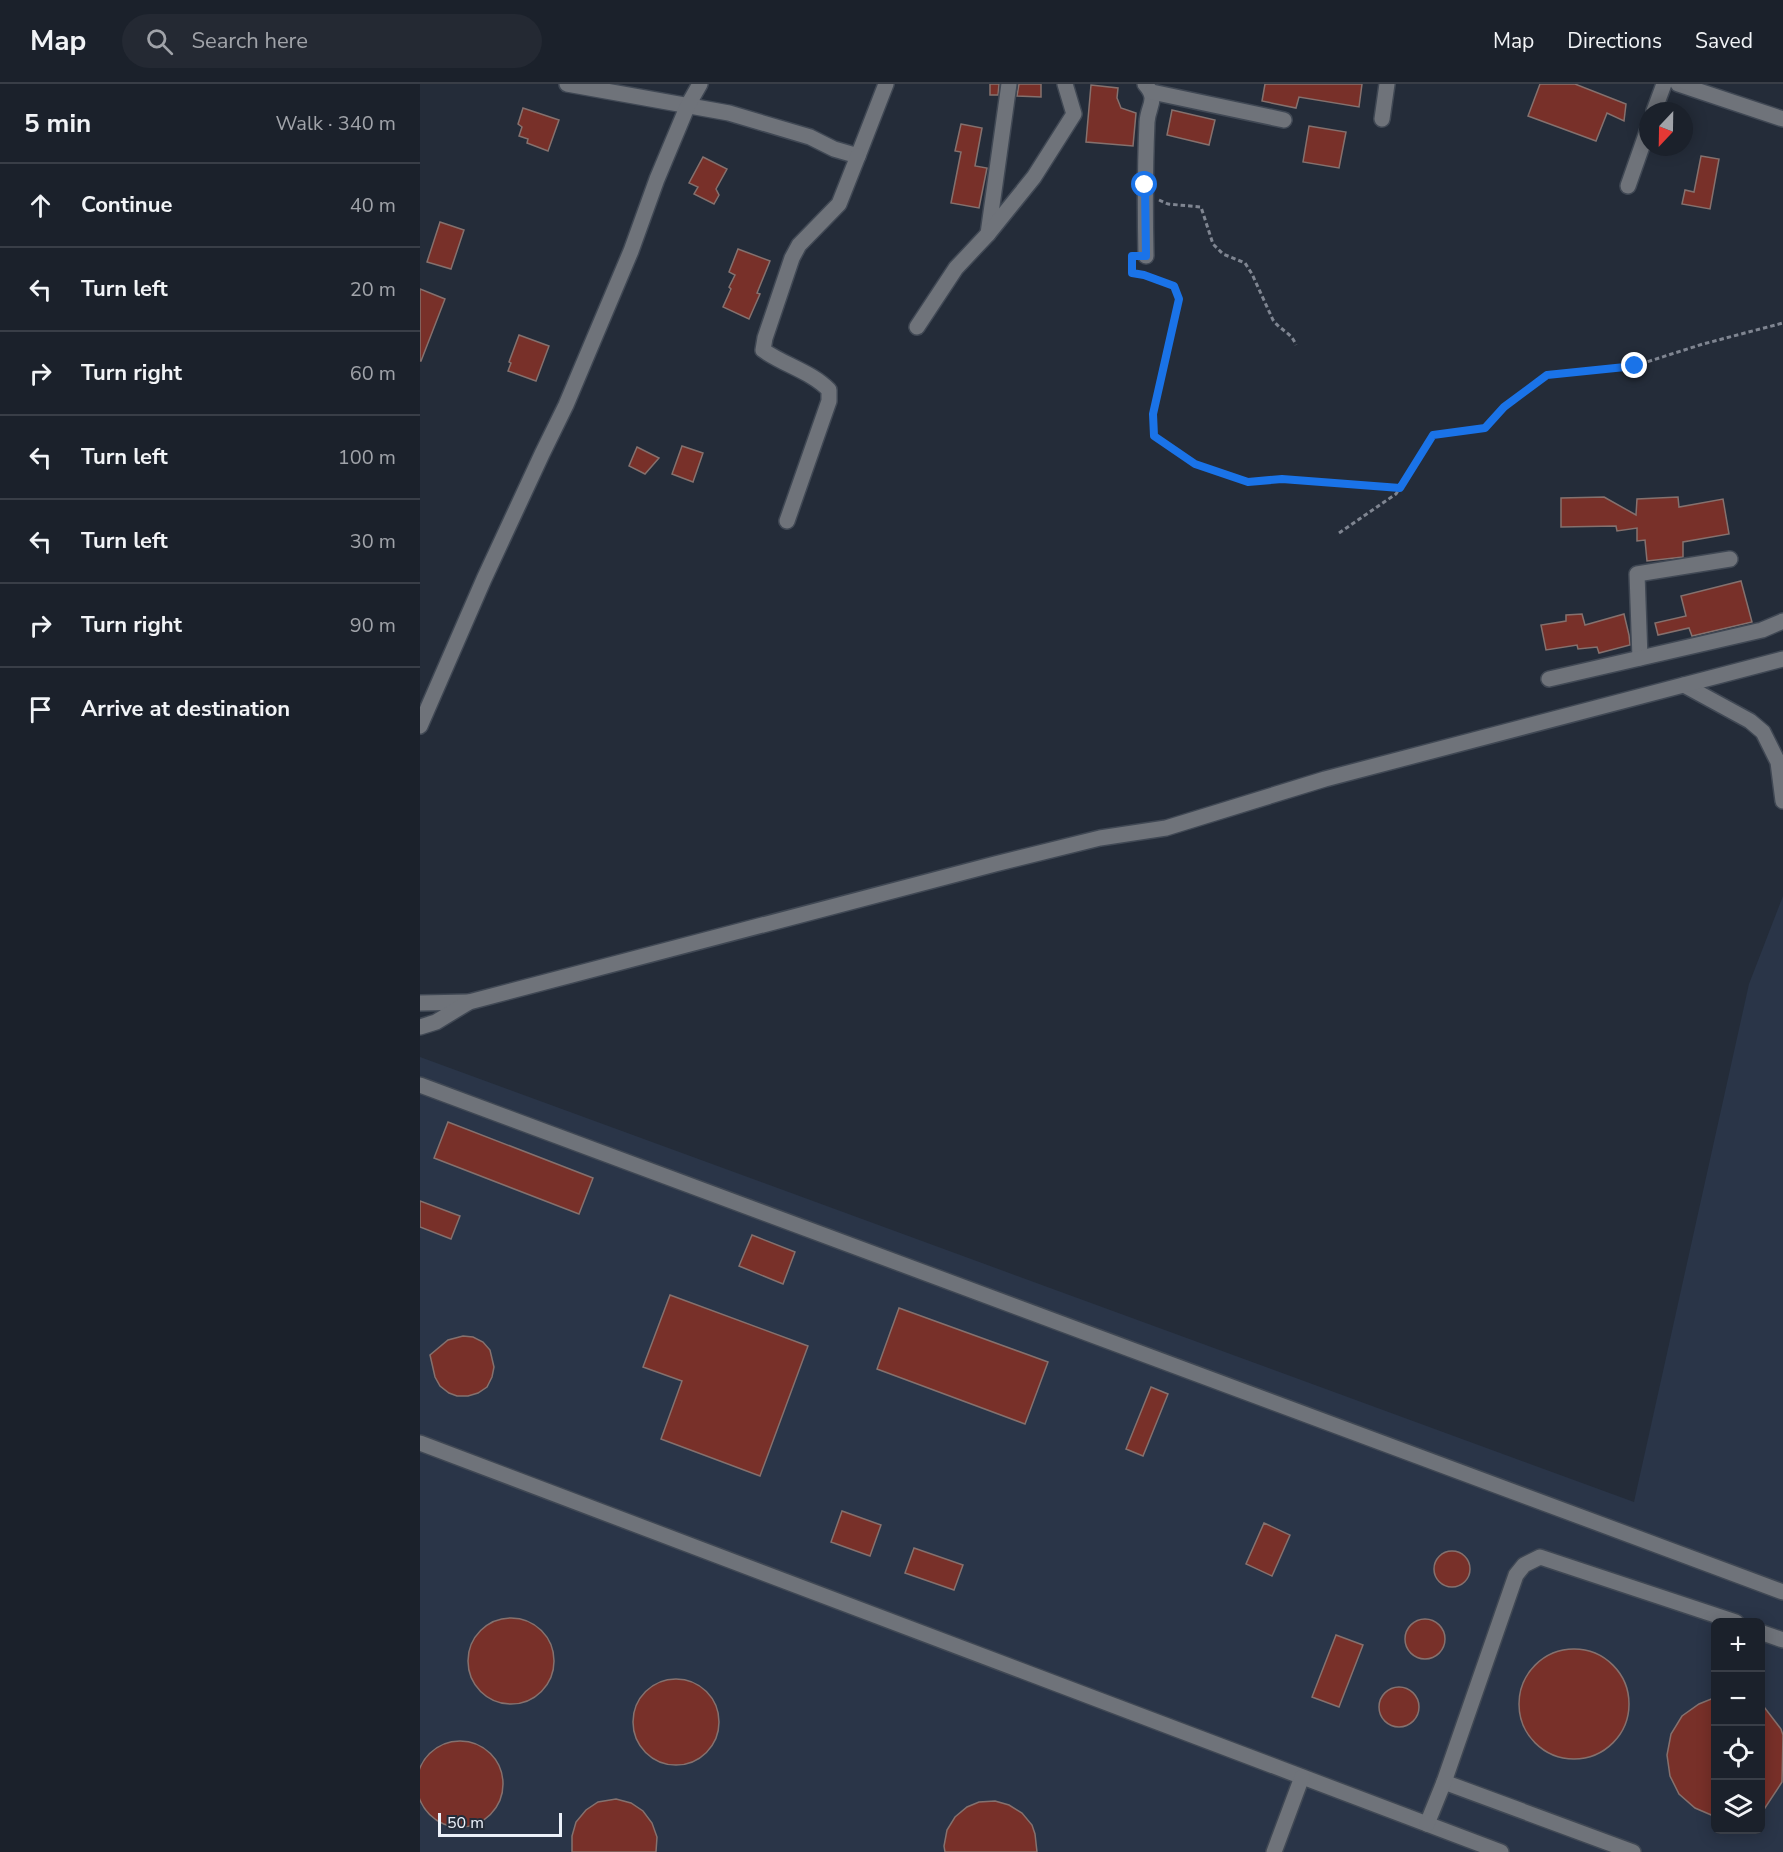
<!DOCTYPE html>
<html lang="en">
<head>
<meta charset="utf-8">
<style>
	:root { --surface:#1b212b; --page:#242933; --text:#f1f3f6; --muted:#a0a3a9; --line:#393e47 }
	body { margin:0; font-family:"Nunito Sans",sans-serif; background:var(--page); color:var(--text) }
	.controls { position:absolute; right:18px; bottom:18px; display:grid; overflow:hidden; border-radius:9px; box-shadow:0 3px 15px #0003 }
	.controls button { width:54px; height:54px; display:grid; place-items:center; padding:0; border:0; border-bottom:2px solid var(--line); background:var(--surface); color:var(--text); font:30px sans-serif }
	.compass { position:absolute; left:1219px; top:18px; width:54px; height:54px; border-radius:50%; background:var(--surface); box-shadow:0 3px 15px #0003; rotate:202deg }
	.scale { position:absolute; left:18px; bottom:15px; width:124px; box-sizing:border-box; padding-left:6px; border:3px solid #ecf1fa; border-top:0; font-size:16px; line-height:21px; white-space:nowrap; color:#ecf1fa; -webkit-text-stroke:4px #242c39; paint-order:stroke }
	.stop { position:absolute; width:18px; height:18px; margin:-14px; border:4px solid #1a73e8; border-radius:50%; background:#fff }
	.stop.end { background:#1a73e8; border-color:#fff; box-shadow:0 2px 6px #0008 }
	.list { margin:0; padding:0; list-style:none }
	h2 { display:flex; justify-content:space-between; align-items:center; height:78px; margin:0; padding:0 24px; font-size:26px }
	h2 small { font-size:20px; font-weight:400; color:var(--muted) }
	.list li { display:grid; grid-template-columns:39px 1fr auto; gap:18px; align-items:center; box-sizing:border-box; height:84px; padding:0 24px; border-top:2px solid var(--line) }
	.list b { display:block; font-size:22px; white-space:nowrap }
	.list em { font-size:20px; font-style:normal; color:var(--muted) }
	.icon { flex:none; width:33px; height:33px; fill:none; stroke:currentColor; stroke-width:2; stroke-linecap:round; stroke-linejoin:round }
	.map { position:relative; flex:none; width:1363px; height:1768px; overflow:hidden }
	header { display:flex; align-items:center; gap:36px; box-sizing:border-box; height:84px; padding:0 30px; background:var(--surface); border-bottom:2px solid var(--line) }
	header strong { font-size:28px }
	nav { display:flex; gap:33px; margin-inline-start:auto; font-size:21px }
	.search { width:420px; height:54px; background:var(--page); display:flex; align-items:center; gap:15px; box-sizing:border-box; padding:0 21px; border-radius:33px; color:var(--muted); font-size:22px }
	main { display:flex }
	aside { flex:1; background:var(--surface) }
	.map>svg:first-child { display:block }
	.built { fill:#2a3548; fill-rule:evenodd }
	.building { fill:#783029; stroke:#85716e; stroke-width:1.5 }
	.lines { fill:none; stroke-linecap:round; stroke-linejoin:round }
	.minor-casing { stroke:#404854; stroke-width:18 }
	.path { stroke:#7f8591; stroke-width:3; stroke-dasharray:4.5 3; stroke-linecap:butt }
	.minor { stroke:#6f737a; stroke-width:15 }
	.route { stroke:#1a73e8; stroke-width:8 }
</style>
</head>
<body>
<header>
<strong>Map</strong>
<div class="search"><svg class="icon" aria-label="search" viewBox="0 0 24 24"><circle cx="10" cy="10" r="6"/><path d="M15 15l6 6"/></svg>Search here</div>
<nav><a>Map</a><a>Directions</a><a>Saved</a></nav>
</header>
<main>
<aside>
<h2>5 min<small>Walk · 340 m</small></h2>
<ul class="list">
<li><svg class="icon" aria-label="ahead" viewBox="0 0 24 24"><path d="M12 20V5M6 11l6-6 6 6"/></svg><div><b>Continue</b></div><em>40 m</em></li>
<li><svg class="icon" aria-label="left" viewBox="0 0 24 24"><path d="M17 20v-9H6M10 6l-5 5 5 5"/></svg><div><b>Turn left</b></div><em>20 m</em></li>
<li><svg class="icon" aria-label="right" viewBox="0 0 24 24"><path d="M7 20v-9h11M14 6l5 5-5 5"/></svg><div><b>Turn right</b></div><em>60 m</em></li>
<li><svg class="icon" aria-label="left" viewBox="0 0 24 24"><path d="M17 20v-9H6M10 6l-5 5 5 5"/></svg><div><b>Turn left</b></div><em>100 m</em></li>
<li><svg class="icon" aria-label="left" viewBox="0 0 24 24"><path d="M17 20v-9H6M10 6l-5 5 5 5"/></svg><div><b>Turn left</b></div><em>30 m</em></li>
<li><svg class="icon" aria-label="right" viewBox="0 0 24 24"><path d="M7 20v-9h11M14 6l5 5-5 5"/></svg><div><b>Turn right</b></div><em>90 m</em></li>
<li><svg class="icon" aria-label="arrive" viewBox="0 0 24 24"><path d="M6 21V4h12l-3 4 3 4H6"/></svg><div><b>Arrive at destination</b></div></li>
</ul>
</aside>
<div class="map">
<svg width="1363" height="1768" viewBox="0 0 1363 1768">
	<rect width="100%" height="100%" fill="#242c39"/>
	<!-- built -->
	<path class="built" d="M 1363,812 L 1363,1768 L 0,1768 L 0,973 L 1214,1418 L 1329,900 ZM 1296,1538 L 1340,1538 L 1340,1746 L 1296,1746 Z"/>
	<!-- building -->
	<g class="building">
		<path d="M 570,0 L 579,0 L 578,11 L 570,11 Z"/>
		<path d="M 599,0 L 621,0 L 621,13 L 597,12 Z"/>
		<path d="M 845,0 L 942,0 L 939,23 L 879,13 L 876,24 L 842,17 Z"/>
		<path d="M 1120,0 L 1155,0 L 1206,20 L 1204,37 L 1187,29 L 1176,57 L 1108,32 Z"/>
		<path d="M 671,1 L 698,4 L 697,14 L 701,24 L 716,29 L 713,62 L 666,58 Z"/>
		<path d="M 103,24 L 139,36 L 128,67 L 107,59 L 108,55 L 99,52 L 102,43 L 98,40 Z"/>
		<path d="M 752,26 L 795,36 L 789,61 L 747,51 Z"/>
		<path d="M 541,40 L 562,44 L 555,82 L 567,84 L 559,124 L 531,119 L 541,68 L 535,67 Z"/>
		<path d="M 889,42 L 926,48 L 919,84 L 883,78 Z"/>
		<path d="M 1281,72 L 1299,75 L 1290,125 L 1262,120 L 1265,106 L 1274,108 Z"/>
		<path d="M 283,73 L 307,85 L 296,105 L 299,111 L 294,120 L 274,110 L 278,103 L 269,99 Z"/>
		<path d="M 20,138 L 44,146 L 31,185 L 7,178 Z"/>
		<path d="M 318,165 L 350,177 L 337,209 L 340,210 L 329,235 L 303,223 L 311,205 L 309,203 L 315,191 L 309,188 Z"/>
		<path d="M 0,205 L 25,215 L 1,277 L 0,277 Z"/>
		<path d="M 99,251 L 129,262 L 116,297 L 88,287 L 91,279 L 89,278 Z"/>
		<path d="M 262,362 L 283,369 L 273,398 L 252,390 Z"/>
		<path d="M 217,363 L 239,374 L 225,390 L 209,382 Z"/>
		<path d="M 1184,413 L 1216,431 L 1217,415 L 1258,413 L 1259,423 L 1303,415 L 1309,450 L 1263,458 L 1263,473 L 1227,477 L 1225,456 L 1217,457 L 1217,444 L 1197,447 L 1196,442 L 1141,443 L 1141,414 Z"/>
		<path d="M 1321,497 L 1332,538 L 1272,552 L 1269,544 L 1238,551 L 1235,539 L 1266,532 L 1261,512 Z"/>
		<path d="M 1162,530 L 1165,541 L 1204,530 L 1209,551 L 1210,561 L 1179,569 L 1177,563 L 1158,565 L 1157,561 L 1126,566 L 1121,541 L 1146,537 L 1146,531 Z"/>
		<path d="M 28,1038 L 173,1094 L 159,1130 L 14,1074 Z"/>
		<path d="M 0,1117 L 40,1132 L 31,1155 L 0,1143 Z"/>
		<path d="M 332,1151 L 375,1168 L 363,1200 L 319,1182 Z"/>
		<path d="M 250,1211 L 388,1262 L 340,1392 L 241,1355 L 262,1297 L 223,1283 Z"/>
		<path d="M 479,1224 L 628,1278 L 605,1340 L 457,1285 Z"/>
		<path d="M 43,1252 L 53,1253 L 63,1258 L 70,1266 L 74,1283 L 72,1293 L 67,1303 L 58,1309 L 48,1312 L 37,1312 L 29,1309 L 20,1302 L 15,1293 L 10,1271 L 28,1256 Z"/>
		<path d="M 731,1303 L 748,1310 L 723,1372 L 706,1365 Z"/>
		<path d="M 422,1427 L 461,1441 L 450,1472 L 411,1458 Z"/>
		<path d="M 844,1439 L 870,1451 L 852,1492 L 826,1480 Z"/>
		<path d="M 494,1464 L 543,1481 L 534,1506 L 485,1489 Z"/>
		<circle cx="1032" cy="1485" r="18"/>
		<circle cx="91" cy="1577" r="43"/>
		<circle cx="1005" cy="1555" r="20"/>
		<path d="M 916,1551 L 943,1561 L 919,1623 L 892,1613 Z"/>
		<circle cx="1154" cy="1620" r="55"/>
		<circle cx="256" cy="1638" r="43"/>
		<circle cx="979" cy="1623" r="20"/>
		<path d="M 1296,1613 L 1296,1733 L 1275,1724 L 1259,1710 L 1250,1692 L 1247,1671 L 1251,1650 L 1262,1632 L 1279,1620 Z"/>
		<path d="M 1341,1619 L 1361,1645 L 1363,1651 L 1362,1698 L 1341,1730 Z"/>
		<circle cx="40" cy="1700" r="43"/>
		<path d="M 196,1715 L 211,1719 L 223,1727 L 232,1739 L 237,1753 L 236,1768 L 152,1768 L 152,1752 L 156,1738 L 166,1726 L 178,1718 Z"/>
		<path d="M 575,1717 L 589,1721 L 602,1729 L 612,1741 L 615,1750 L 617,1768 L 525,1768 L 524,1762 L 527,1746 L 535,1733 L 547,1723 L 559,1718 Z"/>
	</g>
	<g class="lines">
		<!-- minor casing -->
		<g class="minor-casing">
			<g id="minor">
				<path d="M 147,0 L 309,29 L 390,53 L 414,65 L 438,72 L 466,0"/>
				<path d="M 725,0 C 739,16 728,21 727,38 C 725,83 725,128 726,172"/>
				<path d="M 1258,0 L 1363,35"/>
				<path d="M 732,8 L 864,36"/>
				<path d="M 1234,27 L 1244,0"/>
				<path d="M 962,35 L 967,0"/>
				<path d="M 1208,102 L 1228,45"/>
				<path d="M 568,150 L 589,0"/>
				<path d="M 497,243 L 536,184 L 568,150 L 614,93 L 654,30 L 645,0"/>
				<path d="M 367,437 L 409,317 L 409,306 C 392,288 364,281 343,266 L 345,254 L 372,174 L 379,161 L 419,120 L 438,72"/>
				<path d="M 1220,574 L 1217,490 L 1310,475"/>
				<path d="M 1129,595 L 1342,546 L 1363,537"/>
				<path d="M 1264,601 L 1330,637 L 1343,648 L 1358,678 L 1363,717"/>
				<path d="M 0,642 L 64,495 L 122,370 L 146,321 L 211,167 L 237,95 L 268,21 L 280,0"/>
				<path d="M 0,919 L 49,918"/>
				<path d="M 0,943 L 16,938 L 49,918 L 575,780 L 680,754 L 746,744 L 905,695 L 1363,575"/>
				<path d="M 0,1001 L 1363,1508"/>
				<path d="M 0,1359 L 1081,1768"/>
				<path d="M 1340,1548 L 1363,1556"/>
				<path d="M 1024,1698 L 1213,1768"/>
				<path d="M 1007,1740 L 1024,1698 L 1096,1491 L 1104,1481 L 1120,1473 L 1316,1538"/>
				<path d="M 854,1768 L 882,1693"/>
			</g>
		</g>
		<!-- path -->
		<g class="path">
			<path d="M 739,116 L 748,120 L 781,123 L 793,160 L 803,170 L 825,179 L 832,190 L 853,236 C 861,247 871,248 876,261"/>
			<path d="M 712,178 L 712,189 L 724,191 L 754,202 L 759,215 L 733,330 L 734,352 L 775,380 L 828,398 L 862,395 L 979,404"/>
			<path d="M 919,449 L 976,410 L 1013,351 L 1065,344 L 1084,323 L 1127,291 L 1214,282 L 1283,260 L 1363,239"/>
		</g>
		<!-- minor -->
		<use href="#minor" class="minor"/>
	</g>
	<g class="lines">
		<!-- route -->
		<path class="route" d="M 725,101 L 726,172 L 712,172 L 712,189 L 724,191 L 754,202 L 759,215 L 733,330 L 734,352 L 775,380 L 828,398 L 862,395 L 980,404 L 1013,351 L 1065,344 L 1084,323 L 1127,291 L 1215,282"/>
	</g>
</svg>
<div class="controls">
<button>+</button>
<button>−</button>
<button><svg class="icon" aria-label="locate" viewBox="0 0 24 24"><circle cx="12" cy="12" r="6"/><path d="M12 2v4M12 18v4M2 12h4M18 12h4"/></svg></button>
<button><svg class="icon" aria-label="layers" viewBox="0 0 24 24"><path d="M12 4l9 5-9 5-9-5zM3 14l9 5 9-5"/></svg></button>
</div>
<svg class="compass" viewBox="-18 -18 36 36"><path d="M0-13l5 13h-10z" fill="#e53935"/><path d="M0 13l5-13h-10z" fill="#a0a3a9"/></svg>
<div class="scale">50 m</div>
<div class="stop" style="left:725px;top:101px"></div>
<div class="stop end" style="left:1215px;top:282px"></div>
</div>
</main>
</body>
</html>
